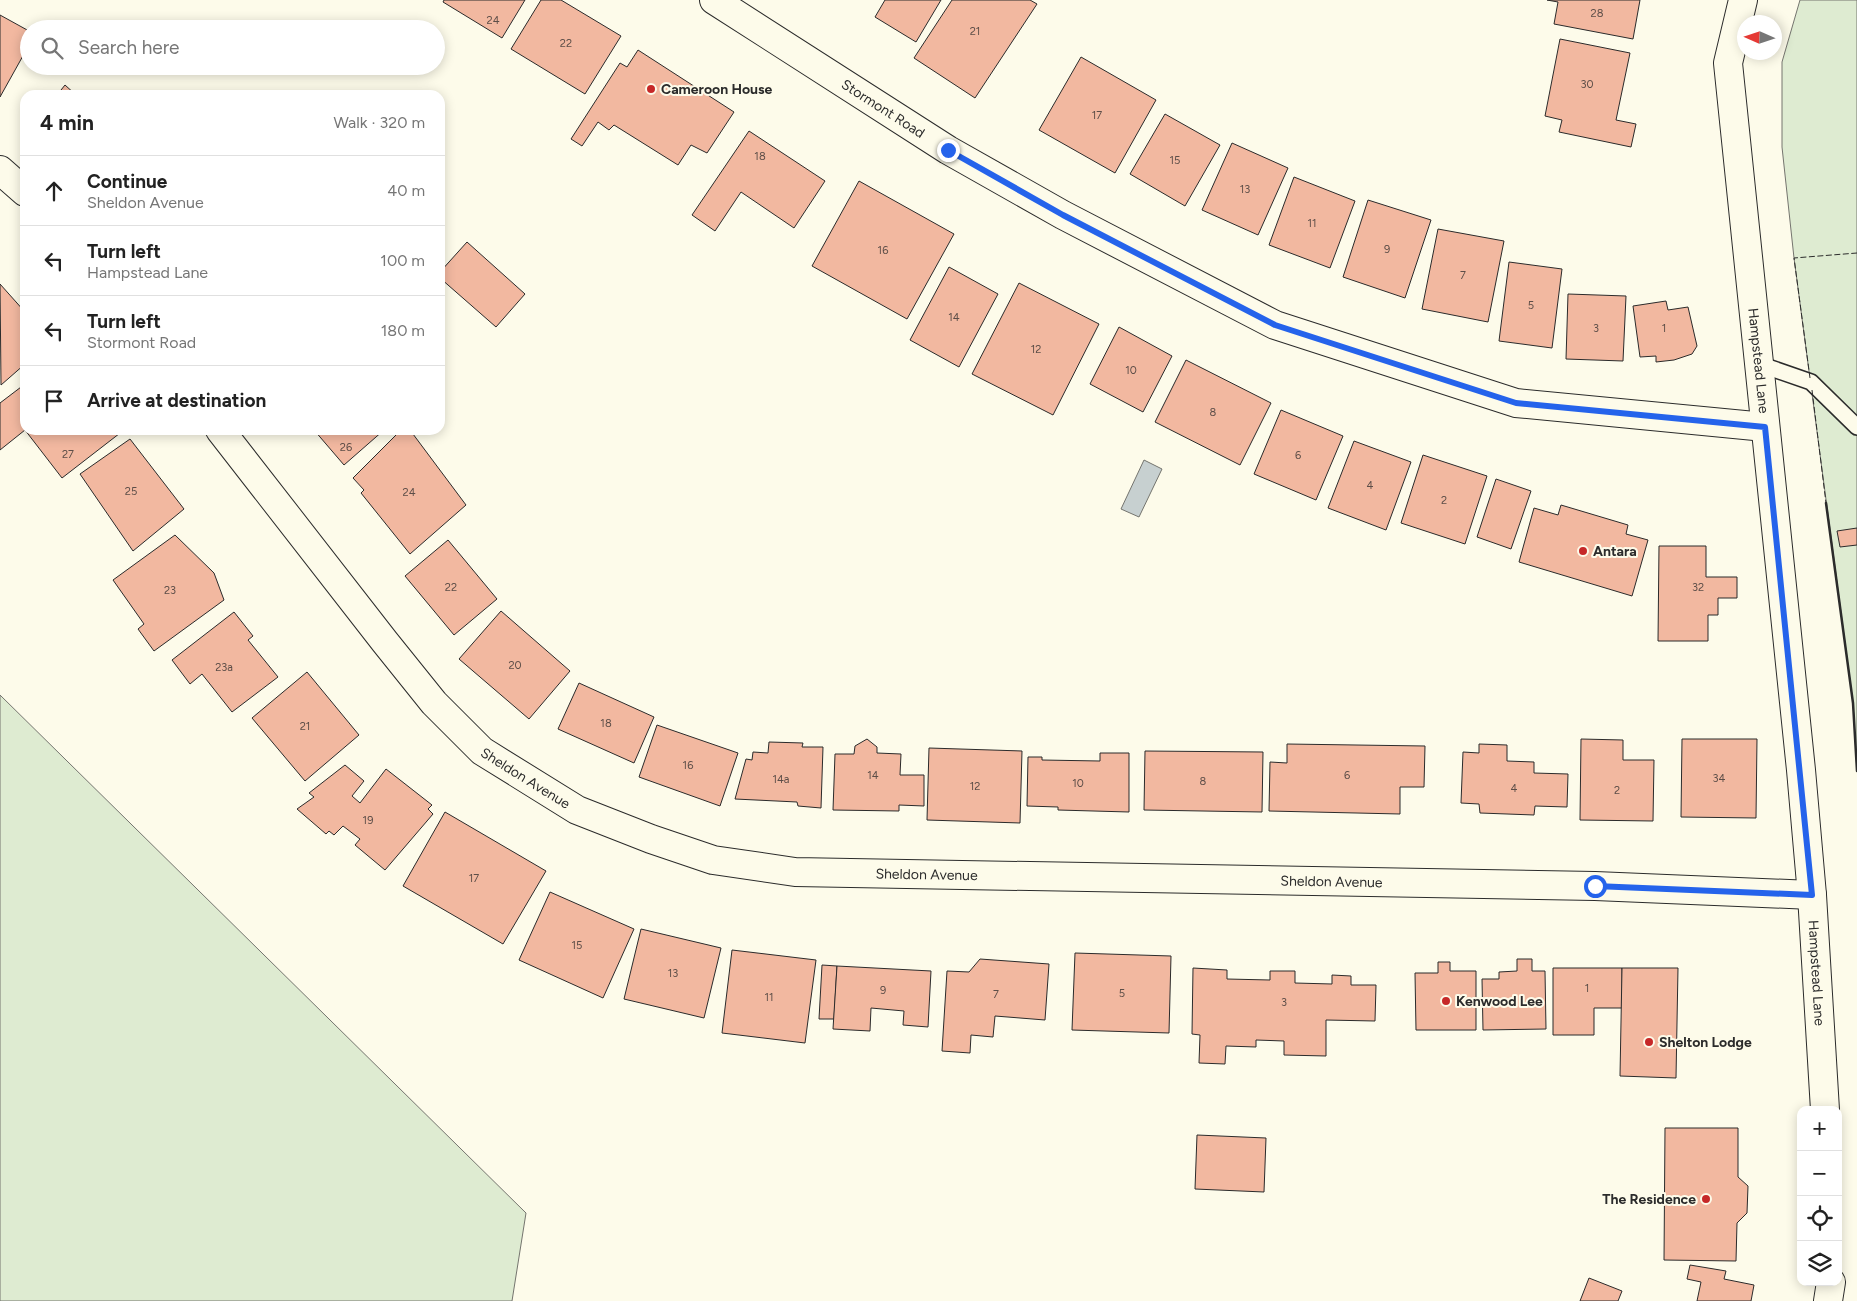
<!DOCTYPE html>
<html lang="en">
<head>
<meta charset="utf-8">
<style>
	:root { --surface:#fff; --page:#f2f2f2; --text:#222; --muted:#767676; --line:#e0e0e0 }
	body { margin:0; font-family:Figtree,sans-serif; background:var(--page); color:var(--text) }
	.controls { position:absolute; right:15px; bottom:15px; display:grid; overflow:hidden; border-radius:10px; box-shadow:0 2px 12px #0003 }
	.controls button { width:45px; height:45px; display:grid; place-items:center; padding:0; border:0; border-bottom:1px solid var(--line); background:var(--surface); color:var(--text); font:25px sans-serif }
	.compass { position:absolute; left:1737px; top:15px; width:45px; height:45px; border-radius:50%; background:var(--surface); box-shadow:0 2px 12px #0003; rotate:273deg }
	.stop { position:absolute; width:15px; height:15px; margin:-11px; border:4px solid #2563eb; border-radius:50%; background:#fff }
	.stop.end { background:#2563eb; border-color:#fff; box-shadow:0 1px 5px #0008 }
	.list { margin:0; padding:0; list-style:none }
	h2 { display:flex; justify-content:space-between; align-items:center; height:65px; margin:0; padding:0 20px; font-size:21px }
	h2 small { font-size:16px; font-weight:400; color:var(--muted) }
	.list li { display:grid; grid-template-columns:32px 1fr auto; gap:15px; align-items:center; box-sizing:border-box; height:70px; padding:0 20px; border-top:1px solid var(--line) }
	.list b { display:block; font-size:19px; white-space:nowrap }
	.list p { margin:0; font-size:16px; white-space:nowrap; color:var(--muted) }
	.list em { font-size:16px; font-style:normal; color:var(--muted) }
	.icon { flex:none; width:28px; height:28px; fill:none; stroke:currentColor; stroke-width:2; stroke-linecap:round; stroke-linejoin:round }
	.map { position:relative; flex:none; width:1857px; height:1301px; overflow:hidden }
	.search { position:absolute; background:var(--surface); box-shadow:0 2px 12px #0003; left:20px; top:20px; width:425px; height:55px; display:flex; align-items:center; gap:12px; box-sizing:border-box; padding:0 18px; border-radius:28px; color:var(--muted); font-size:19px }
	.panel { position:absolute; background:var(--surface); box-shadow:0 2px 12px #0003; left:20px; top:90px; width:425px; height:345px; border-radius:15px }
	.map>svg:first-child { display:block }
	.green { fill:#deebd1; stroke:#74746e }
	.water { fill:#c7d0d0; stroke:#74746e }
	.building { fill:#f2b8a0; stroke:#2b2b2b }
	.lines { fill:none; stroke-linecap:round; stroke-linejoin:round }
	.lane-casing { stroke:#2b2b2b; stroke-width:18 }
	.street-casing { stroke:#2b2b2b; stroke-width:30 }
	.secondary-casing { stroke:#2b2b2b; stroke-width:30 }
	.lane { stroke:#fdfbea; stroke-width:15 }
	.street { stroke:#fdfbea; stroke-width:28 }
	.secondary { stroke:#fdfbea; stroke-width:28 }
	.fence { stroke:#2b2b2b; stroke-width:1; stroke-dasharray:6 2.5; stroke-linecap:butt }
	.wall { stroke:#2b2b2b; stroke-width:2.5 }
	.route { stroke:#2563eb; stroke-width:6 }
	.poi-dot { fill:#c62828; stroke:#fdfbea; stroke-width:2 }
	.labels { text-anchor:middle; stroke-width:4; stroke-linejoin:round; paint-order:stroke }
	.number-label { font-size:11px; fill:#5d4e48 }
	.poi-label { font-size:14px; font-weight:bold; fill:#2b2b2b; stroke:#fdfbea; text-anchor:start }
	.street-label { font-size:14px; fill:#2b2b2b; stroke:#fdfbea }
</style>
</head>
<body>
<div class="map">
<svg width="1857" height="1301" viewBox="0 0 1857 1301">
	<rect width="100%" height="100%" fill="#fdfbea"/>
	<!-- green -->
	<g class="green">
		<path d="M 1800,0 L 1857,0 L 1857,771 L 1853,703 L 1794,258 L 1782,147 L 1782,62 Z"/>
		<path d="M 0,695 L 526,1213 L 512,1301 L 0,1301 Z"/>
	</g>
	<!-- water -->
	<path class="water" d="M 1144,460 L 1162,469 L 1139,517 L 1121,509 Z"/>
	<!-- building -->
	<g class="building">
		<path d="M 444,0 L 525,0 L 502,38 L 443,2 Z"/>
		<path d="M 541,0 L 561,0 L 621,36 L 585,94 L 511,49 Z"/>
		<path d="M 885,0 L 941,0 L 916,42 L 875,17 Z"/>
		<path d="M 952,0 L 1030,0 L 1037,4 L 975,98 L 914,58 Z"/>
		<path d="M 1547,0 L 1640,0 L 1633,39 L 1554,24 L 1558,2 Z"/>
		<path d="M 0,15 L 29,31 L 29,45 L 0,97 Z"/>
		<path d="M 1560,39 L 1630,53 L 1616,120 L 1636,124 L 1631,147 L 1559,132 L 1562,120 L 1545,116 Z"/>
		<path d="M 638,50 L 734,112 L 707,153 L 691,145 L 678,165 L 614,125 L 609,130 L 598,122 L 582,146 L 571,139 L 620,63 L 627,67 Z"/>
		<path d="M 1081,57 L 1156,100 L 1115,173 L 1039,130 Z"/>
		<path d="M 65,85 L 76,95 L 57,95 Z"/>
		<path d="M 1165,114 L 1220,145 L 1185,206 L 1130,174 Z"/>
		<path d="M 749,131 L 825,181 L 794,228 L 741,192 L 715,231 L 692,215 Z"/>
		<path d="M 1232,143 L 1288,168 L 1258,235 L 1202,210 Z"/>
		<path d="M 1294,177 L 1355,201 L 1330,268 L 1269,245 Z"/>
		<path d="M 859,181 L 954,234 L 907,319 L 812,266 Z"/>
		<path d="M 1368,200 L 1431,220 L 1405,298 L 1343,277 Z"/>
		<path d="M 1438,229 L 1504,241 L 1488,322 L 1422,309 Z"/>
		<path d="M 467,242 L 525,294 L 496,327 L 440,278 L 440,272 Z"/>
		<path d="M 1509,262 L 1562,269 L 1552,348 L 1499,341 Z"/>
		<path d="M 949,267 L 998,294 L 959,367 L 910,340 Z"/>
		<path d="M 1019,283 L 1099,324 L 1053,415 L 972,374 Z"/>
		<path d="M 0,284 L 25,312 L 25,364 L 1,385 Z"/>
		<path d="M 1568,294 L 1626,296 L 1623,361 L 1566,359 Z"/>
		<path d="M 1666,301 L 1668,310 L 1688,307 L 1697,346 L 1692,354 L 1674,360 L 1656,362 L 1656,356 L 1640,357 L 1633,306 Z"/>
		<path d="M 1119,327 L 1172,356 L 1143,412 L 1090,384 Z"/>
		<path d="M 1186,360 L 1271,403 L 1240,465 L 1155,422 Z"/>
		<path d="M 25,384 L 25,430 L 0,450 L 0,403 Z"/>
		<path d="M 1281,410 L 1343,436 L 1316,500 L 1254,474 Z"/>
		<path d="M 25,430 L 124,430 L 62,478 Z"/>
		<path d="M 314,430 L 384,430 L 344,465 Z"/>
		<path d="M 401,430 L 410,430 L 466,505 L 410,554 L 361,493 L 364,490 L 353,478 Z"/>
		<path d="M 130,439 L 184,509 L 133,551 L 80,474 Z"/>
		<path d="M 1354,441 L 1411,462 L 1386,530 L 1328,508 Z"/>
		<path d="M 1423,455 L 1487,476 L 1465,544 L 1401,523 Z"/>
		<path d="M 1496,479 L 1531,491 L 1511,549 L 1477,537 Z"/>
		<path d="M 1561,505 L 1628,525 L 1626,534 L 1648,540 L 1632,596 L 1519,562 L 1534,508 L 1558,515 Z"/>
		<path d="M 1857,528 L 1857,545 L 1840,547 L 1837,531 Z"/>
		<path d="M 175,535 L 214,573 L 224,600 L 154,651 L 138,629 L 144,624 L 113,580 Z"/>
		<path d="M 448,540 L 497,599 L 454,635 L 405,576 Z"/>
		<path d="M 1659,546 L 1706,546 L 1706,577 L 1737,577 L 1737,598 L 1718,598 L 1718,615 L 1708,615 L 1708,641 L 1658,641 Z"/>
		<path d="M 501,611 L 570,671 L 529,719 L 459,659 Z"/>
		<path d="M 234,612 L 253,636 L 248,640 L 278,677 L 232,712 L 202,674 L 190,684 L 172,660 Z"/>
		<path d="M 307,672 L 359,735 L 305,781 L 252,718 Z"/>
		<path d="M 579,683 L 654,717 L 634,763 L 558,729 Z"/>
		<path d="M 657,725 L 738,753 L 720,806 L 639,777 Z"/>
		<path d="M 867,739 L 877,747 L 877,753 L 901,754 L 900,775 L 924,775 L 924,806 L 899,805 L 899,811 L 833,810 L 835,754 L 854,754 L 855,746 Z"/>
		<path d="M 1581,739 L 1623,740 L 1623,760 L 1654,760 L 1653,821 L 1580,820 Z"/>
		<path d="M 1682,739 L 1757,739 L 1756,818 L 1681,817 Z"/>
		<path d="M 769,742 L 803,743 L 802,747 L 823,747 L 821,808 L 798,806 L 797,802 L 735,799 L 746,759 L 752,760 L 753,752 L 768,753 Z"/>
		<path d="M 1287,744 L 1425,746 L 1424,787 L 1400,787 L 1400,814 L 1269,811 L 1270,762 L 1287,763 Z"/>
		<path d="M 1479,744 L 1507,745 L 1507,761 L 1534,762 L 1534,773 L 1568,774 L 1567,807 L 1535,806 L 1534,815 L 1480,813 L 1479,804 L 1461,803 L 1463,752 L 1479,753 Z"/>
		<path d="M 929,748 L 1022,751 L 1020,823 L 927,820 Z"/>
		<path d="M 1145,751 L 1263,752 L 1262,812 L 1144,810 Z"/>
		<path d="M 1100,753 L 1129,753 L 1129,812 L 1058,810 L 1058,807 L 1027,806 L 1028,757 L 1042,757 L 1042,760 L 1100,761 Z"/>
		<path d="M 345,765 L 364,781 L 352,796 L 360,803 L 386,769 L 432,805 L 428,809 L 433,814 L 385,870 L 355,845 L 360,839 L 343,826 L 334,835 L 329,831 L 326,834 L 297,809 L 314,797 L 309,793 Z"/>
		<path d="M 445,812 L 546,871 L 503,944 L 403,886 Z"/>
		<path d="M 550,892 L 634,929 L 603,998 L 519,960 Z"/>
		<path d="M 641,929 L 721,948 L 704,1018 L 624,999 Z"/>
		<path d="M 732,950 L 816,960 L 805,1043 L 722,1033 Z"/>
		<path d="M 1075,953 L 1171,956 L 1169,1033 L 1072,1030 Z"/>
		<path d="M 980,959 L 1049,964 L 1045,1020 L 995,1016 L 993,1037 L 971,1035 L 970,1053 L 942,1051 L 947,971 L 969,972 Z"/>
		<path d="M 1517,959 L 1532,959 L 1532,971 L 1545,971 L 1546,1029 L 1483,1030 L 1482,979 L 1499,979 L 1499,972 L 1517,971 Z"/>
		<path d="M 1438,962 L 1450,962 L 1450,971 L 1476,971 L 1476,1030 L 1416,1030 L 1415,973 L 1438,973 Z"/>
		<path d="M 822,965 L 837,966 L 834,1019 L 819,1019 Z"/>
		<path d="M 837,966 L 931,971 L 928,1027 L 903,1025 L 904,1011 L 871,1008 L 870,1031 L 833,1029 Z"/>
		<path d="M 1193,968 L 1227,970 L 1227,979 L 1270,980 L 1270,971 L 1295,971 L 1295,983 L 1332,984 L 1332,975 L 1351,976 L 1351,985 L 1376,985 L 1375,1021 L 1326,1020 L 1326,1056 L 1284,1055 L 1284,1041 L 1256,1040 L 1256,1047 L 1226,1046 L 1225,1064 L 1199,1063 L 1200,1035 L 1192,1034 Z"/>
		<path d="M 1553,968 L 1622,968 L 1622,1008 L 1594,1008 L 1594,1035 L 1553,1035 Z"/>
		<path d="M 1622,968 L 1678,968 L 1676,1078 L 1620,1076 Z"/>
		<path d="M 1665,1128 L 1738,1128 L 1738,1177 L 1748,1186 L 1747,1213 L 1737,1223 L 1736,1261 L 1664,1260 Z"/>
		<path d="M 1197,1135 L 1266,1138 L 1264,1192 L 1195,1189 Z"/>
		<path d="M 1690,1265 L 1726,1271 L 1724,1279 L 1754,1285 L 1751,1301 L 1697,1301 L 1701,1282 L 1687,1279 Z"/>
		<path d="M 1589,1278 L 1622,1291 L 1618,1301 L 1580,1301 Z"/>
	</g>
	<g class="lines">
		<!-- lane casing -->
		<g class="lane-casing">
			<path id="lane" d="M 1759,364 L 1811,382 L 1857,427"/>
		</g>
		<!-- street casing -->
		<g class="street-casing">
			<g id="street">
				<path id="s1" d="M 714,0 L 948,150 L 1063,215 L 1275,325 L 1516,403 L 1765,427"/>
				<path d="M 0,170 L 25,192"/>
				<path id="s2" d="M 220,430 L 385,642 L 434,703 L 482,751 L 577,810 L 651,839 L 713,860 L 795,872 L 1595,886 L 1812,895"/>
			</g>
		</g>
		<!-- secondary casing -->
		<g class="secondary-casing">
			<g id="secondary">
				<path id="s3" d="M 1743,0 L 1728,63 L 1801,770 L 1812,895 L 1825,1110"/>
				<path d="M 1828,1301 L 1831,1282"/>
			</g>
		</g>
		<!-- lane -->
		<use href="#lane" class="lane"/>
		<!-- street -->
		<use href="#street" class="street"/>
		<!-- secondary -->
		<use href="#secondary" class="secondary"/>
		<!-- fence -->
		<g class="fence">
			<path d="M 1810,378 L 1794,258 L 1857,253"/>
			<path d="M 1812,390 L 1826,503"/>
		</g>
		<!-- wall -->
		<path class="wall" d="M 1826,503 L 1853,703 L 1857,771"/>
	</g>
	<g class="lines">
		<!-- route -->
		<path class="route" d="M 948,150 L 1063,215 L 1275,325 L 1516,403 L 1765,427 L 1812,895 L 1595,886"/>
	</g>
	<!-- markers -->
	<g class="poi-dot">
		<circle cx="651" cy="89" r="5"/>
		<circle cx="1583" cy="551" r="5"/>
		<circle cx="1446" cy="1001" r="5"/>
		<circle cx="1649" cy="1042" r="5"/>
		<circle cx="1706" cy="1199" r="5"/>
	</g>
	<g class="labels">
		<!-- number labels -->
		<g class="number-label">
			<text x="1597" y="17">28</text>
			<text x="493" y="24">24</text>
			<text x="975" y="35">21</text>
			<text x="566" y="47">22</text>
			<text x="1587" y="88">30</text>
			<text x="1097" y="119">17</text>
			<text x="760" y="160">18</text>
			<text x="1175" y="164">15</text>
			<text x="1245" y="193">13</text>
			<text x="1312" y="227">11</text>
			<text x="1387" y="253">9</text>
			<text x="883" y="254">16</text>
			<text x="1463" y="279">7</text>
			<text x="1531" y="309">5</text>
			<text x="954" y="321">14</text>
			<text x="1596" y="332">3</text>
			<text x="1664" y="332">1</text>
			<text x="1036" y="353">12</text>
			<text x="1131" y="374">10</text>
			<text x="1213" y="416">8</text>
			<text x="346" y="451">26</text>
			<text x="68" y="458">27</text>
			<text x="1298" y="459">6</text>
			<text x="1370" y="489">4</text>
			<text x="131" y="495">25</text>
			<text x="409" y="496">24</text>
			<text x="1444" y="504">2</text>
			<text x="451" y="591">22</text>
			<text x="1698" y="591">32</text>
			<text x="170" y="594">23</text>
			<text x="515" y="669">20</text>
			<text x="224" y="671">23a</text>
			<text x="606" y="727">18</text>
			<text x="305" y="730">21</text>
			<text x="688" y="769">16</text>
			<text x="873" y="779">14</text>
			<text x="1347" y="779">6</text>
			<text x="1719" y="782">34</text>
			<text x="781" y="783">14a</text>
			<text x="1203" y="785">8</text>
			<text x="1078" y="787">10</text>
			<text x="975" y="790">12</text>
			<text x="1514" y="792">4</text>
			<text x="1617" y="794">2</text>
			<text x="368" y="824">19</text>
			<text x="474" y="882">17</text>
			<text x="577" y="949">15</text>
			<text x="673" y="977">13</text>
			<text x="1587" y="992">1</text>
			<text x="883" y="994">9</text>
			<text x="1122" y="997">5</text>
			<text x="996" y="998">7</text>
			<text x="769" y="1001">11</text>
			<text x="1284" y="1006">3</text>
		</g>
		<!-- poi labels -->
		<g class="poi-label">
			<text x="661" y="94">Cameroon House</text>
			<text x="1593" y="556">Antara</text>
			<text x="1456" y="1006">Kenwood Lee</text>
			<text x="1659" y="1047">Shelton Lodge</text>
			<text x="1696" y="1204" text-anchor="end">The Residence</text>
		</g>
		<!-- street labels -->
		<g class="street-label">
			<text dy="5" stroke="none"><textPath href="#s1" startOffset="201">Stormont Road</textPath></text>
			<text dy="5" stroke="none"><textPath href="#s3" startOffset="364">Hampstead Lane</textPath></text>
			<text dy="5" stroke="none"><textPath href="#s2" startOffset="466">Sheldon Avenue</textPath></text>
			<text dy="5" stroke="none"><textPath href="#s2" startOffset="886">Sheldon Avenue</textPath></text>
			<text dy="5" stroke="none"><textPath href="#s2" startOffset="1291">Sheldon Avenue</textPath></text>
			<text dy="5" stroke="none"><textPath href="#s3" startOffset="979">Hampstead Lane</textPath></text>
		</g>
	</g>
</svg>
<div class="controls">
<button>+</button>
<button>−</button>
<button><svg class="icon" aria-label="locate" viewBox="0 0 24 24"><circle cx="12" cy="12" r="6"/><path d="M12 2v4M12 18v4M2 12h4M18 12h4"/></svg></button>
<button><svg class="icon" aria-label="layers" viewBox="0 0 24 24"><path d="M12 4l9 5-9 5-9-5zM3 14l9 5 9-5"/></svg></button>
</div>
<svg class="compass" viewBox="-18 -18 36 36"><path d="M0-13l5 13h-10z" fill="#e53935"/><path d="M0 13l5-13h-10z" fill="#767676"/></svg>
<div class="stop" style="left:1595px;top:886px"></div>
<div class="stop end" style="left:948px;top:150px"></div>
<div class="search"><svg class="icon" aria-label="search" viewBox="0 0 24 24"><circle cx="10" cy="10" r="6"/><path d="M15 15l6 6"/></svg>Search here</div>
<section class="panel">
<h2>4 min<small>Walk · 320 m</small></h2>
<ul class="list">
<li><svg class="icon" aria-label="ahead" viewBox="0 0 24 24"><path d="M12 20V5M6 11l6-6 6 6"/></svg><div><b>Continue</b><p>Sheldon Avenue</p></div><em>40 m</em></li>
<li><svg class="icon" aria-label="left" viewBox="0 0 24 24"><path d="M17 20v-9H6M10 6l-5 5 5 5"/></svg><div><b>Turn left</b><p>Hampstead Lane</p></div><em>100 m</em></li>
<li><svg class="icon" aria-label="left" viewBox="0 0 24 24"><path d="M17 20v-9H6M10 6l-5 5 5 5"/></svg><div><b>Turn left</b><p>Stormont Road</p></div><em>180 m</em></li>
<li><svg class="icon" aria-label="arrive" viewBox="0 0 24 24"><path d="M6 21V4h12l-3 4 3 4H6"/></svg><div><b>Arrive at destination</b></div></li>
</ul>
</section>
</div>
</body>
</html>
